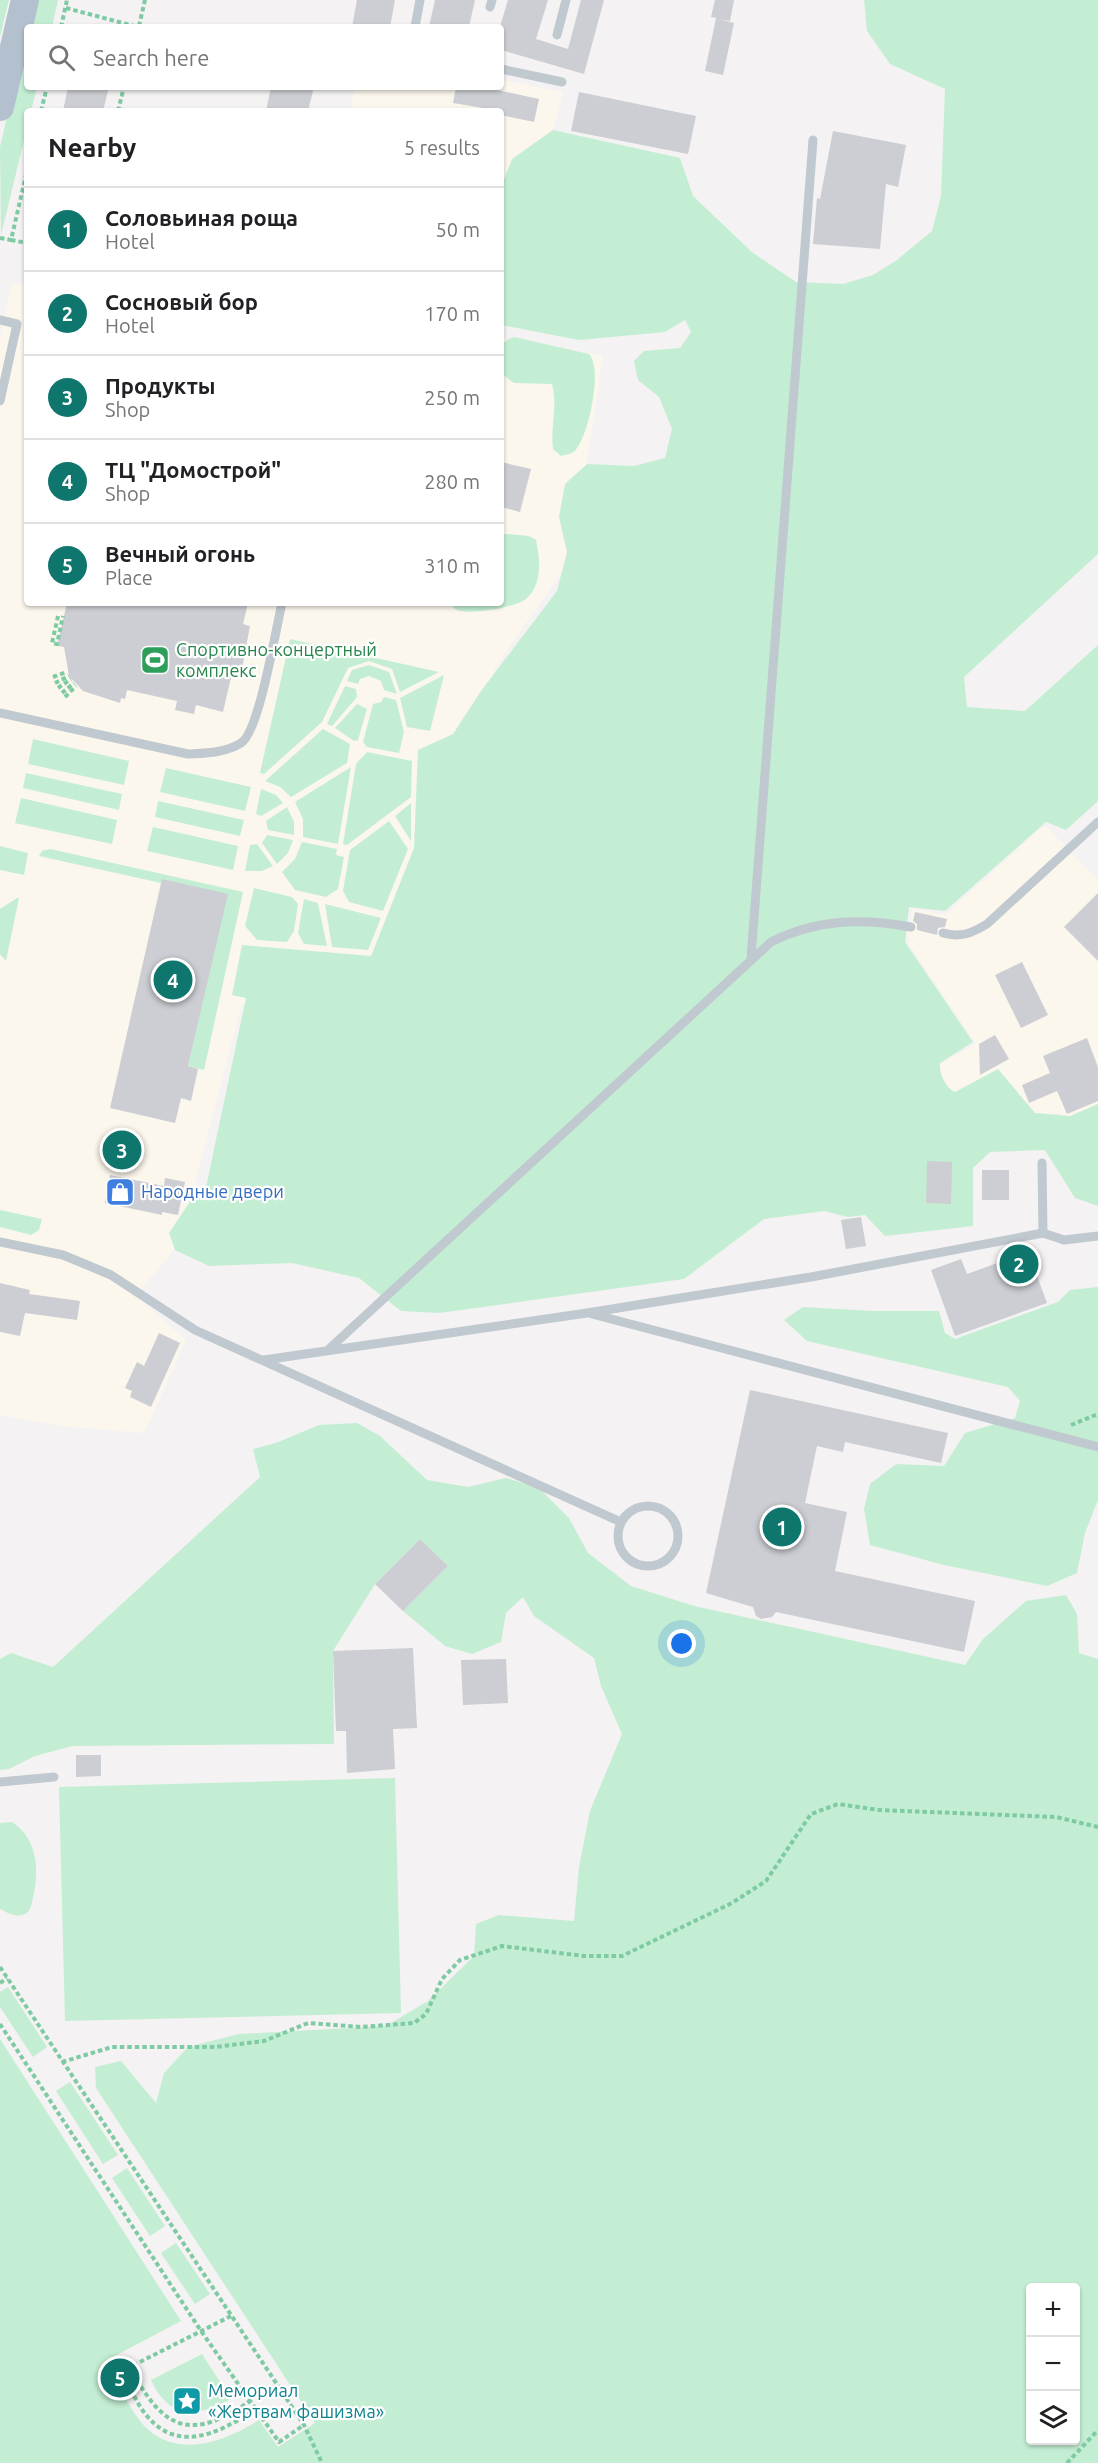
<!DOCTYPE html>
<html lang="en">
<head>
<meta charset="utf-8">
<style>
	:root { --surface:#fff; --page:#f6f6f6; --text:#202124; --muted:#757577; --line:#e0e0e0; --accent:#0f766e }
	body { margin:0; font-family:Ubuntu,sans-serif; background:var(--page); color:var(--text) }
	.controls { position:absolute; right:18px; bottom:18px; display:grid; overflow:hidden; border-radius:6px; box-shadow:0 2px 4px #0004 }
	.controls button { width:54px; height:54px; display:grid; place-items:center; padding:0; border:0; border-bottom:2px solid var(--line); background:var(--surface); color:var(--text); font:30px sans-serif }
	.you { position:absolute; left:682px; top:1644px; width:21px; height:21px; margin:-15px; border:4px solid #fff; border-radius:50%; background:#1a73e8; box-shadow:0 0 0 9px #1a73e833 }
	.badge { display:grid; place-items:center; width:39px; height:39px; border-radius:50%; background:var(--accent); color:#fff; font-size:20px; font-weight:700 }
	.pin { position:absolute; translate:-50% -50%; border:3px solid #fff; box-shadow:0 2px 6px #0006 }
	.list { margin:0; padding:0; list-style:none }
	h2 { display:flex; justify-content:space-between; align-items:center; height:78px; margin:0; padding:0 24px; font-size:26px }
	h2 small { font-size:20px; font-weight:400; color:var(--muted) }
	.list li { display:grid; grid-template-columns:39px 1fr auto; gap:18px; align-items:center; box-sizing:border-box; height:84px; padding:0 24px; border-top:2px solid var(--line) }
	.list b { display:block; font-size:22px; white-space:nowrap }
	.list p { margin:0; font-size:20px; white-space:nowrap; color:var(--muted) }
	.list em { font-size:20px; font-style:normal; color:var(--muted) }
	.icon { flex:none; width:33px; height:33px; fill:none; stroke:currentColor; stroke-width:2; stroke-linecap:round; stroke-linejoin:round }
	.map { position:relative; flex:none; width:1098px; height:2463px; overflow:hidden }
	.search { position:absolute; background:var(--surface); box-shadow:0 2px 4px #0004; left:24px; top:24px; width:480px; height:66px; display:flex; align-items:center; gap:15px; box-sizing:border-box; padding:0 21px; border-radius:6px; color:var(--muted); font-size:22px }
	.panel { position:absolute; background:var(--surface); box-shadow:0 2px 4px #0004; left:24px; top:108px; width:480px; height:498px; border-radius:6px }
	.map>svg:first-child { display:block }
	.commercial { fill:#fcf7ed }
	.green { fill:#c4eed3; fill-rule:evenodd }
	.building { fill:#ccced3 }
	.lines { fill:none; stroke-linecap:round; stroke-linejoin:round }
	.path { stroke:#7dcaa3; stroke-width:4; stroke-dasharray:4.5 3; stroke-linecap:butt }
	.lane { stroke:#c0c9cf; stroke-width:9 }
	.primary { stroke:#b3c1ce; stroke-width:28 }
	.labels { text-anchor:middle; stroke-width:4.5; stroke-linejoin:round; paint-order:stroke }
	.leisure-label { font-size:18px; fill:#27864d; stroke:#fff; text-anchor:start }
	.shop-label { font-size:18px; fill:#366cbe; stroke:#fff; text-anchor:start }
	.culture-label { font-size:18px; fill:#0d838f; stroke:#fff; text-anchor:start }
</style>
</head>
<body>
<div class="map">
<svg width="1098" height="2463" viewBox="0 0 1098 2463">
	<rect width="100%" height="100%" fill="#f4f2f2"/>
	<!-- commercial -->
	<g class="commercial">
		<path d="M 501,80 L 563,92 L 553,130 L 501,251 L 501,111 L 350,111 L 355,87 L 501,87 Z"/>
		<path d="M 12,283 L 27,286 L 27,603 L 501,603 L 501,337 L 603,356 L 572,557 L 497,665 L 351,1012 L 242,1004 L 179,1243 L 136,1296 L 186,1340 L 144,1433 L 61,1426 L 0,1415 L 0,337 Z"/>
		<path d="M 1045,825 L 1098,881 L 1098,1106 L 1064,1119 L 1060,1112 L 1031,1123 L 953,1095 L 937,1066 L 976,1044 L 909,944 L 908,934 L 913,909 L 945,915 Z"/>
	</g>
	<!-- green -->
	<g class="green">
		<path d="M 0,0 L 9,0 L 0,37 Z"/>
		<path d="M 34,0 L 58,0 L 52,27 L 28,27 Z"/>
		<path d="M 864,0 L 1098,0 L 1098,554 L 964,677 L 967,707 L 1025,711 L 1098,645 L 1098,801 L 1066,830 L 1046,822 L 945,911 L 909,907 L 905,942 L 973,1042 L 940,1063 C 939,1074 945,1087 955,1092 L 998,1069 L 1035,1113 L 1070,1116 L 1098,1104 L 1098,1206 L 1075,1198 L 1045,1150 L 990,1152 L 973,1168 L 973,1226 L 885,1236 L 865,1215 L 848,1217 L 824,1211 L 764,1219 L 684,1279 L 439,1313 L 401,1311 L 359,1278 L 292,1263 L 209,1266 L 175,1250 L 169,1233 L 191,1200 L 205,1192 L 246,998 L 232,995 L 242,945 L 371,956 L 414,848 L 418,750 L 453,734 L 481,691 L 557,591 L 567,552 L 559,517 L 565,484 L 587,464 L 634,466 L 665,458 L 672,429 L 659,397 L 638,380 L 634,361 L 644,351 L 680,348 L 691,332 L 685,320 L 665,332 L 579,340 L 501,325 L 501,187 L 512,159 L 553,130 L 680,158 L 693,196 L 753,253 L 796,282 L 843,284 L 873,275 L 897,260 L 932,231 L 941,196 L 945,89 L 890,64 L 867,31 Z"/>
		<path d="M 27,31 L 27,87 L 37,87 L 31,111 L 27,111 L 27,128 L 1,235 L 0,147 Z"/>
		<path d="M 514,337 L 589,354 C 603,368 589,432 577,448 C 574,454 567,454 561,456 L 553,449 C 550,427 558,405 552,384 L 514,383 L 502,374 C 500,359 497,341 514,337 Z"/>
		<path d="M 507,534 L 529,536 L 536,540 C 540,559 543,584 526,599 C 516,607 475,614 461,611 C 456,611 453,607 450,603 L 501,603 L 501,535 Z"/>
		<path d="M 290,639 L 439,672 L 400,692 L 392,669 L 369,661 L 348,668 L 322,722 L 264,774 L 260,773 Z"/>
		<path d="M 369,665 L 389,672 L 397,694 L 384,690 L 381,681 L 369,676 L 360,679 L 358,684 L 347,681 L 352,670 Z"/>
		<path d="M 444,675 L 430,731 L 407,727 L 400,698 Z"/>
		<path d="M 345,686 L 356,689 L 357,697 L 332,726 L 327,724 Z"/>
		<path d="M 384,697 L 396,700 L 404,732 L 399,753 L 367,747 L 363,742 L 373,704 L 381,702 Z"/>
		<path d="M 357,704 L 367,709 L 358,740 L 354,741 L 335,728 Z"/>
		<path d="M 323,729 L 350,744 L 347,763 L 291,797 L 280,787 L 265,781 Z"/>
		<path d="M 33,739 L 129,761 L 124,785 L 28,764 Z"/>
		<path d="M 367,752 L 412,761 L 411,797 L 347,845 L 343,844 L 356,764 Z"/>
		<path d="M 351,767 L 338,844 L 303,837 L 303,819 L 295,802 Z"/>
		<path d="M 166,768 L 251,787 L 245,811 L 160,792 Z"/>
		<path d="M 26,773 L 122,794 L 119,810 L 23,788 Z"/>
		<path d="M 261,789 L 276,795 L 283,803 L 261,816 L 256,814 Z"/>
		<path d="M 21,798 L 117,820 L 112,844 L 15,823 Z"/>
		<path d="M 158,801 L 244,820 L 240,836 L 155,817 Z"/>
		<path d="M 411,803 L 411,841 L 395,816 Z"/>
		<path d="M 287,807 L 294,822 L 294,835 L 268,830 L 266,821 Z"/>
		<path d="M 389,821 L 408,849 L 383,911 L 349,902 L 343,891 L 350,850 Z"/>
		<path d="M 153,827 L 238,846 L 233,870 L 147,851 Z"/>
		<path d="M 267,835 L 293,840 L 288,853 L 277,864 L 262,843 Z"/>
		<path d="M 302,842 L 337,849 L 336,855 L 344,857 L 338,889 L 326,897 L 295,890 L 282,872 L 295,859 Z"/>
		<path d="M 257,844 L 273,866 L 262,871 L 245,871 L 250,845 Z"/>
		<path d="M 0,846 L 28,853 L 24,875 L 0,870 Z"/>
		<path d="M 50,849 L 243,892 L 204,1070 L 188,1066 L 227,894 L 161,883 L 39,856 L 42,851 Z"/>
		<path d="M 254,888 L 292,897 L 298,904 L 294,931 L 287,942 L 257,940 L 245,926 Z"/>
		<path d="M 17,898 L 19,898 L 6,961 L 0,954 L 0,909 Z"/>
		<path d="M 304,899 L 318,903 L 327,946 L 304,944 L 298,933 Z"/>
		<path d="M 325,904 L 381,918 L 368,950 L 332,947 Z"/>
		<path d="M 0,1210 L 42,1219 L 39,1230 L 31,1235 L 0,1227 Z"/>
		<path d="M 1098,1287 L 1098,1500 L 1085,1533 L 1077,1573 L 1047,1586 L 944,1565 L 870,1545 L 864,1509 L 870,1484 L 896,1464 L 944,1466 L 965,1433 L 1015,1418 L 1020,1401 L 1008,1387 L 807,1341 L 784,1320 L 803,1307 L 873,1311 L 939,1311 L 945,1333 L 955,1339 L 1058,1302 L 1070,1290 Z"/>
		<path d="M 357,1423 L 380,1436 L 427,1480 L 468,1487 L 506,1478 L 539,1488 L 569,1518 L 588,1553 L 631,1586 L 694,1606 L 965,1665 L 983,1639 L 1026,1601 L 1066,1595 L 1077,1614 L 1079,1653 L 1098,1659 L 1098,2463 L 0,2463 L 0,2039 L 181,2321 L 107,2360 C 117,2380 126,2403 140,2421 C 172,2461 223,2443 259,2420 L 278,2447 L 315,2423 L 96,2088 L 95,2067 L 121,2061 L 156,2103 L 164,2073 L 188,2047 L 239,2034 L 386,2026 L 428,2001 L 474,1956 L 476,1924 L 499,1915 L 574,1921 L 579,1867 L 590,1811 L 622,1734 L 601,1686 L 594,1658 L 534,1616 L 523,1597 L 506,1613 L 501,1642 L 472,1654 L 445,1646 L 403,1611 L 448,1566 L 420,1539 L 375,1584 L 333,1651 L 334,1744 L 73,1746 L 35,1756 L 9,1769 L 0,1770 L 0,1659 L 11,1653 L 53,1667 L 260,1477 L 253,1449 L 276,1443 L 319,1425 ZM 1030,2288 L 1076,2288 L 1076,2440 L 1030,2440 Z"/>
		<path d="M 395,1778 L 401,2013 L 65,2021 L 59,1787 Z"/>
		<path d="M 12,1822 C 37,1838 40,1870 33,1897 C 32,1904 30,1914 22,1915 C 13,1917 7,1912 0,1909 L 0,1823 Z"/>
		<path d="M 8,1987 L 47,2047 L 33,2057 L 0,2007 L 0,1992 Z"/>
		<path d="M 70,2082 L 118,2155 L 103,2164 L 56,2091 Z"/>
		<path d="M 127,2168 L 165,2226 L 150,2236 L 112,2178 Z"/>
		<path d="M 176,2243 L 210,2294 L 195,2304 L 161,2253 Z"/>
		<path d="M 202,2354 L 231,2399 C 198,2417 169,2420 151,2380 Z"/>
	</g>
	<!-- building -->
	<g class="building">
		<path d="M 357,0 L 395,0 L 390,27 L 352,27 Z"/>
		<path d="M 435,0 L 475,0 L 469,27 L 429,27 Z"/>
		<path d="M 508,0 L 548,0 L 536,39 L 568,49 L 581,0 L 604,0 L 584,74 L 501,50 L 501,23 Z"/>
		<path d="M 715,0 L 734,0 L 730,21 L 719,19 L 734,23 L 723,75 L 705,71 L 716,18 L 711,17 Z"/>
		<path d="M 68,87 L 109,87 L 103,111 L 63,111 Z"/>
		<path d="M 271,87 L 314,87 L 308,111 L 266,111 Z"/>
		<path d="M 456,87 L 483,87 L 539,99 L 534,122 L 501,115 L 501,111 L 453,103 Z"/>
		<path d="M 579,92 L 696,116 L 688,154 L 571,131 Z"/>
		<path d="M 833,131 L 906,145 L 898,187 L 886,184 L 880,249 L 813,244 L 817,198 L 820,199 Z"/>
		<path d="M 501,462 L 531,469 L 520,512 L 501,507 Z"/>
		<path d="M 67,603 L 248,603 L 243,624 L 250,626 L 241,674 L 232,673 L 223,712 L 196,705 L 194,714 L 175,710 L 177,701 L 127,690 L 125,699 L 121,698 L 120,703 L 83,691 L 69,676 L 64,647 L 57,646 Z"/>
		<path d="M 162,879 L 228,894 L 188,1066 L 198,1069 L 191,1101 L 181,1098 L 175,1123 L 110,1108 Z"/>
		<path d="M 1098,893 L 1098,961 L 1064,927 Z"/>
		<path d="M 915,912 L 947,919 L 945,927 L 938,928 L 937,935 L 917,930 L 917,924 L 913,921 Z"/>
		<path d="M 1022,962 L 1048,1015 L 1021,1028 L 995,975 Z"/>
		<path d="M 995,1035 L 1009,1059 L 980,1075 L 979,1044 Z"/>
		<path d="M 1087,1038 L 1098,1067 L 1098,1101 L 1067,1114 L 1057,1091 L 1029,1103 L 1022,1085 L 1050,1073 L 1043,1056 Z"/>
		<path d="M 927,1161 L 952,1162 L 951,1204 L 926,1203 Z"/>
		<rect x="982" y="1170" width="27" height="30"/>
		<path d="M 110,1175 L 164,1186 L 165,1178 L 185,1182 L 178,1215 L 162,1212 L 162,1215 L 105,1203 Z"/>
		<path d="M 861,1217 L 866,1246 L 846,1249 L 841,1220 Z"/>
		<path d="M 1028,1252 L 1047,1303 L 955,1336 L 931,1270 L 961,1259 L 967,1274 Z"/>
		<path d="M 0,1283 L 30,1290 L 29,1294 L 80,1301 L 77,1320 L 25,1313 L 20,1336 L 0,1332 Z"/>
		<path d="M 159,1333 L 180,1343 L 151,1407 L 130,1397 L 132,1391 L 125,1388 L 137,1362 L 144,1366 Z"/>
		<path d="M 750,1390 L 948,1433 L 941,1463 L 845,1442 L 843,1452 L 817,1446 L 805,1503 L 847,1512 L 835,1571 L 975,1601 L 964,1652 L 776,1612 L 772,1617 L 761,1619 L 756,1616 L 753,1607 L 706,1593 Z"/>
		<path d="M 420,1539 L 448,1566 L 403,1611 L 375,1584 Z"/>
		<path d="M 413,1648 L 417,1728 L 393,1729 L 395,1769 L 347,1773 L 346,1731 L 336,1731 L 333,1651 Z"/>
		<path d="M 506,1659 L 508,1703 L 463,1705 L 461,1660 Z"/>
		<path d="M 76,1755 L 101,1755 L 101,1776 L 76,1777 Z"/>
	</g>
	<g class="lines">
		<!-- path -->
		<g class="path">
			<path d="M 66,8 L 138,27"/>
			<path d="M 139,26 L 145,0"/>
			<path d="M 61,27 L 67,0"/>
			<path d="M 41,111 L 47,87"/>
			<path d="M 118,111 L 124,87"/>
			<path d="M 0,238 L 11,240 L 27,171"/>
			<path d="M 11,240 L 27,243"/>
			<path d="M 58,616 L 52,643 L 57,644 L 63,616"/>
			<path d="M 53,677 L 67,672"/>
			<path d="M 55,683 L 69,676"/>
			<path d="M 58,688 L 71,679"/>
			<path d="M 62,693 L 74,683"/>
			<path d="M 65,697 L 76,686"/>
			<path d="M 1071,1425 L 1098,1414"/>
			<path d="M 0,1967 L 304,2425 L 322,2463"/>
			<path d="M 0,1983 L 7,1978"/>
			<path d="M 0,2024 L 201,2331 L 279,2442 L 304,2425"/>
			<path d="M 62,2062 L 112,2047 L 215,2047 L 264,2041 L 308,2023 L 361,2027 L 414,2023 L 426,2014 L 442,1979 L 460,1960 L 502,1946 L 584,1956 L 622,1956 L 732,1903 L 766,1881 L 811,1814 L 838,1804 L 879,1810 L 1056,1817 L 1098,1827"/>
			<path d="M 231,2316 L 122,2371 C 128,2383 134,2397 141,2408 C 174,2457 218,2434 256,2409"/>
			<path d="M 130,2367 C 162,2429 190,2443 250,2401"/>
			<path d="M 1067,2463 L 1098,2430"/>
		</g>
		<!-- lane -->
		<g class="lane">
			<path d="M 490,7 L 492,0"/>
			<path d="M 415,27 L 420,0"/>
			<path d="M 557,35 L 566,0"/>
			<path d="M 501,69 L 562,82"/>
			<path d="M 0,320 L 17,324 L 0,401"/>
			<path d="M 0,713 L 188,754 C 206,753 225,753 241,743 C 259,733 276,628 282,603"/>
			<path d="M 943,933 C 961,938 972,933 987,924 L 1098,822"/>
			<path d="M 751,958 L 813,140"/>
			<path d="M 1042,1163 L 1043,1233"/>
			<path d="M 0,1242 L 63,1255 L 111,1275 L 195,1330 L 621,1522"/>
			<path d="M 592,1314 L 1098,1447"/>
			<path d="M 329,1349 L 771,942 C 816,919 862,918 911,927"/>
			<path d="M 264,1360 L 587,1313 L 811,1277 L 1043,1233 L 1064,1240 L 1098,1236"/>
			<circle cx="648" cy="1536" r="30"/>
			<path d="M 0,1782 L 54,1777"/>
		</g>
		<!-- primary -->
		<path class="primary" d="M 0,107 L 25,0"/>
	</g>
	<!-- icons -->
	<defs>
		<g id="stadium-square" transform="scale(1.5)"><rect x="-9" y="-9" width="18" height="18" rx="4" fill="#2e9e5b" stroke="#fff"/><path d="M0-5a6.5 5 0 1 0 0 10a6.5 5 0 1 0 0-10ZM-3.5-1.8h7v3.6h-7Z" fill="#fff"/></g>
		<g id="shop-square" transform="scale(1.5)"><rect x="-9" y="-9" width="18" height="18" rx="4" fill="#3f7fe0" stroke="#fff"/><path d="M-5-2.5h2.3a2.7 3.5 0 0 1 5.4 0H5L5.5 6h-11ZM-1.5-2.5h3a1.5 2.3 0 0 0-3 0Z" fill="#fff"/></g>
		<g id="sight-square" transform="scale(1.5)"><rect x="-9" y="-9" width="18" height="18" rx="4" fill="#0f9aa8" stroke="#fff"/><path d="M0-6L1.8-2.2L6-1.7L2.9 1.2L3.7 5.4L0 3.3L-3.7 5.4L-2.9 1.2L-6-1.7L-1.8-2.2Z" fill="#fff"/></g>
	</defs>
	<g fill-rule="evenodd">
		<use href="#stadium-square" x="155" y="660"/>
		<use href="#shop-square" x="120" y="1192"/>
		<use href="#sight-square" x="187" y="2401"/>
	</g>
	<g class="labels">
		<!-- leisure labels -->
		<g class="leisure-label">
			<text x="176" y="656">Спортивно-концертный<tspan x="176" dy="21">комплекс</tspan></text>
		</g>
		<!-- shop labels -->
		<g class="shop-label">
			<text x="141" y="1198">Народные двери</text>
		</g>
		<!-- culture labels -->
		<g class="culture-label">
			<text x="208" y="2397">Мемориал<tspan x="208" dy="21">«Жертвам фашизма»</tspan></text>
		</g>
	</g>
</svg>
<div class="controls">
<button>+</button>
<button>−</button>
<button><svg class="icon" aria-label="layers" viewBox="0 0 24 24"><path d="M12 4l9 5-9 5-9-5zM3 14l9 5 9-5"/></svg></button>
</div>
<div class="you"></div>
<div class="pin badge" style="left:782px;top:1527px">1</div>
<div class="pin badge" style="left:1019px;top:1264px">2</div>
<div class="pin badge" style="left:122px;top:1150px">3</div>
<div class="pin badge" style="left:173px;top:980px">4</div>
<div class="pin badge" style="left:120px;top:2378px">5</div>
<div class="search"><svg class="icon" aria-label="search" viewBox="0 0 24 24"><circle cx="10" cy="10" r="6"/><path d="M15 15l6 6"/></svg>Search here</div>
<section class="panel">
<h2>Nearby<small>5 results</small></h2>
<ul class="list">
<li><span class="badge">1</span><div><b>Соловьиная роща</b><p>Hotel</p></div><em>50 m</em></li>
<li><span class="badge">2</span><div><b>Сосновый бор</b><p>Hotel</p></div><em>170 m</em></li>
<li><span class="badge">3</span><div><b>Продукты</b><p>Shop</p></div><em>250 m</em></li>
<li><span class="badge">4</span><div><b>ТЦ &quot;Домострой&quot;</b><p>Shop</p></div><em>280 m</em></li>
<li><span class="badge">5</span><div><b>Вечный огонь</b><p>Place</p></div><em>310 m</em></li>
</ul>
</section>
</div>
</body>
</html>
